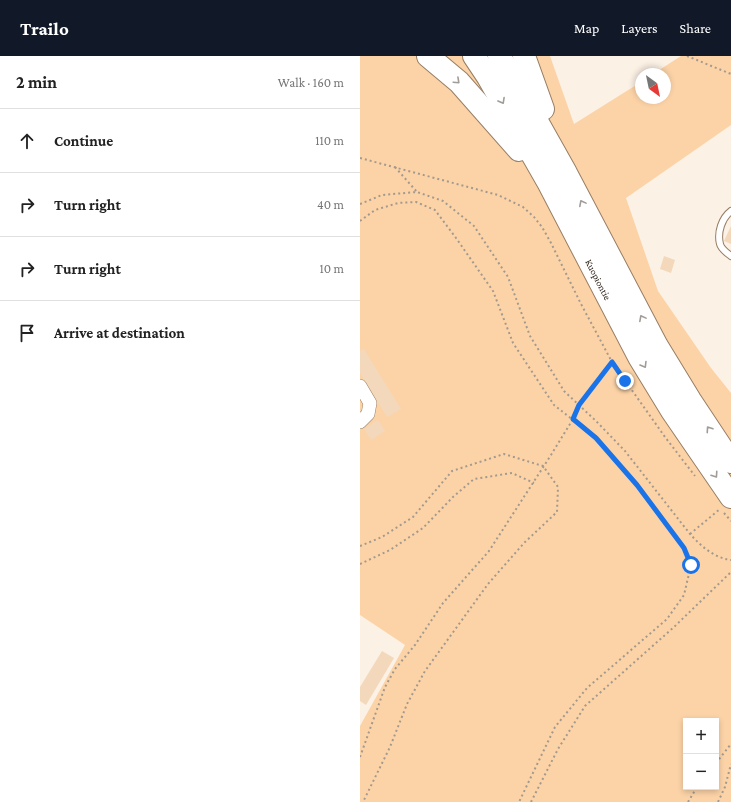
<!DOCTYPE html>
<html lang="en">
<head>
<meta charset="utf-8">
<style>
	:root { --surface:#fff; --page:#f6f6f6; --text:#222; --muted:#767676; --line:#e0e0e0; --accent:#111827 }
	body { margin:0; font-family:"Crimson Pro",serif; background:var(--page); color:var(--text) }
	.controls { position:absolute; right:12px; bottom:12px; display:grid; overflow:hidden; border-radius:0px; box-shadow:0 2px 6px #0003 }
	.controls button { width:36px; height:36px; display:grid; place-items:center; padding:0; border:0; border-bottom:1px solid var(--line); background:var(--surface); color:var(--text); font:20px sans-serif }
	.compass { position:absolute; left:275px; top:12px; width:36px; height:36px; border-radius:50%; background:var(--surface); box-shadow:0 2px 6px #0003; rotate:147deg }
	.stop { position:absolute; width:12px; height:12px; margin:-9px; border:3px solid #1a73e8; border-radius:50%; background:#fff }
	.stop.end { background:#1a73e8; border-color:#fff; box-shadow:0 1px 4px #0008 }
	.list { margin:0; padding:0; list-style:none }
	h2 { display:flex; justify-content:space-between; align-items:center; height:52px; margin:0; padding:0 16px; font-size:17px }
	h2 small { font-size:13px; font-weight:400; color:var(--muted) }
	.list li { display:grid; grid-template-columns:26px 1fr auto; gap:12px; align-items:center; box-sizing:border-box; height:64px; padding:0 16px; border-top:1px solid var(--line) }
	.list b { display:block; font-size:15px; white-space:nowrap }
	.list em { font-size:13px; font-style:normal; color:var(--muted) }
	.icon { flex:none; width:22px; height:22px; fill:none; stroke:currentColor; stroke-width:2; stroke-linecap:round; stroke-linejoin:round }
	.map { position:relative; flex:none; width:371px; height:746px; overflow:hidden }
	header { display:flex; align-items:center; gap:24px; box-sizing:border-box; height:56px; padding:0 20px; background:var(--accent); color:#fff }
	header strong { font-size:19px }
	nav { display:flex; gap:22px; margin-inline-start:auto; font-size:14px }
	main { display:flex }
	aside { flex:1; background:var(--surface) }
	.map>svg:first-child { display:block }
	.green { fill:#fcd3a7; fill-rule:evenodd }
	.building { fill:#f3d8bb }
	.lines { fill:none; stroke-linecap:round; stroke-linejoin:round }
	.lane-casing { stroke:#977e64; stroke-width:8 }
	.street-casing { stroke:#977e64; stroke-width:14 }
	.highway-casing { stroke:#977e64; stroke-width:24 }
	.path { stroke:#a4998e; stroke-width:2; stroke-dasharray:2 3; stroke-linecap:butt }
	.lane { stroke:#fff; stroke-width:6 }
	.street { stroke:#fff; stroke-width:13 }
	.highway { stroke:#fff; stroke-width:22 }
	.oneway { stroke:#a09c97 }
	.route { stroke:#1a73e8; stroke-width:5 }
	.labels { text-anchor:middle; stroke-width:3.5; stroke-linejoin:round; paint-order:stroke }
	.street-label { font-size:10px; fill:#2c2218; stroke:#fcf1e5 }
</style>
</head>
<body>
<header>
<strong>Trailo</strong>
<nav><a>Map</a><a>Layers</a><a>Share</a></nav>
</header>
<main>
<aside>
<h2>2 min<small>Walk · 160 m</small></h2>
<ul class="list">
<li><svg class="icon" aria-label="ahead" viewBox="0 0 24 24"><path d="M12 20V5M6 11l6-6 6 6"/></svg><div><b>Continue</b></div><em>110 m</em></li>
<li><svg class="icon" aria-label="right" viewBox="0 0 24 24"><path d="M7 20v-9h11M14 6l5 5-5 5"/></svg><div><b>Turn right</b></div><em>40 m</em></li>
<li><svg class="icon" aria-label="right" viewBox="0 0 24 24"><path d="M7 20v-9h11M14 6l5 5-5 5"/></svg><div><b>Turn right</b></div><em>10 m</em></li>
<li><svg class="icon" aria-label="arrive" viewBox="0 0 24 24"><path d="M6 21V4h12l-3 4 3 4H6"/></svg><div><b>Arrive at destination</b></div></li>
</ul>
</aside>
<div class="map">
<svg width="371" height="746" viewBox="0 0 371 746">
	<rect width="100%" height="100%" fill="#fcf1e5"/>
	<!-- green -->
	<path class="green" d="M 0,0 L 190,0 L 214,68 L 281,26 L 281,42 L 305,42 L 305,18 L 293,18 L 321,0 L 371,0 L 371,69 L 266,142 L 298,235 L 351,312 L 371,337 L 371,746 L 0,746 L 0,670 L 45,589 L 0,559 ZM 326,665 L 356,665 L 356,731 L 326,731 Z"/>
	<!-- building -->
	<g class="building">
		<path d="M 371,170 L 371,188 L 364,185 Z"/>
		<path d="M 304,200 L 315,204 L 311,217 L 300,213 Z"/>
		<path d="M 4,293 L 41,353 L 27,361 L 0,317 L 0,295 Z"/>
		<path d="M 18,364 L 25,375 L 11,384 L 4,373 Z"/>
		<path d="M 22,595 L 34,602 L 6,649 L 0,645 L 0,631 Z"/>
	</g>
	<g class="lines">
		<!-- lane casing -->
		<g class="lane-casing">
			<path id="lane" d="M 371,155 C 362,162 357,176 360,188 C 361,193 367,197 371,200"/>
		</g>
		<!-- street casing -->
		<g class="street-casing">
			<path id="street" d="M 0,330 L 10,347 L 8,358 L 0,366"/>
		</g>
		<!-- highway casing -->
		<g class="highway-casing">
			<g id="highway">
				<path d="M 68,0 L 99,26 L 159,94"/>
				<path id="s1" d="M 114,0 L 128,21 L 188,126 L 279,301 L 312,355 L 371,441"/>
				<path d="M 139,0 L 147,12 L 206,117 L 297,290 L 330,344 L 371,406"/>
				<path d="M 164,0 L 183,53"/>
			</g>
		</g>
		<!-- path -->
		<g class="path">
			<path d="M 327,0 L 371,18"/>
			<path d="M 0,102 L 138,139 L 163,151 L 174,161 L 182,171 L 191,187 L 221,248 L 252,306 L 305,381 L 335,420"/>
			<path d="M 35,111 L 57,136"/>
			<path d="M 0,148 L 22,139 L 57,136 L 83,145 L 114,170 L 148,221 L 170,280 L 204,335 L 236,365 L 265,395 L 330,478 C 341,490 354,502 371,504"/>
			<path d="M 0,165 L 15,154 L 38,147 L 56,146 L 75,154 L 96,182 L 133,235 L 153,287 L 194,349 L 236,382 L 277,429 L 324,492 L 331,509 L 324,539 L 307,563 L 227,632 L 195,671 L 159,746"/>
			<path d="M 364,457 L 371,465"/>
			<path d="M 330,478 L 360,453"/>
			<path d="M 0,490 L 22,481 L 53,461 L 92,415 L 144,398 L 183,410 L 198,431 L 197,456 L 164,487 L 128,528 L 65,615 L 47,648 L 30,691 L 3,746"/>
			<path d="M 0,508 L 30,494 L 63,472 L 93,441 L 114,423 L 152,417 L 174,427"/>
			<path d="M 0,701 L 25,631 L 35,613 L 55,589 L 83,547 L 129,495 L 191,399 L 213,363 L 219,349 L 252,306"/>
			<path d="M 356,707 L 371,688"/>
			<path d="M 171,746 L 198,693 L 225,650 L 314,571 L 371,516"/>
			<path d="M 328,746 L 337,731"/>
			<path d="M 358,746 L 365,731 L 371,708"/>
		</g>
		<!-- lane -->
		<use href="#lane" class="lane"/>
		<!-- street -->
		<use href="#street" class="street"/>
		<!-- highway -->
		<use href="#highway" class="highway"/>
	</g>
	<!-- one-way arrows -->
	<defs><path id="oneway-chevron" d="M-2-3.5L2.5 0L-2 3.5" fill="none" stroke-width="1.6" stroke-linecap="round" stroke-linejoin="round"/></defs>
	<g class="oneway">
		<use href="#oneway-chevron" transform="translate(97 25) rotate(43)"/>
		<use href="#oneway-chevron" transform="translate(142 45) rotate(61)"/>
		<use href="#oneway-chevron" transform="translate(222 147) rotate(-118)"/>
		<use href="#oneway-chevron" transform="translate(282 262) rotate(-118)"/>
		<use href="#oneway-chevron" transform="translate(284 309) rotate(59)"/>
		<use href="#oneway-chevron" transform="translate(349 373) rotate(-124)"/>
		<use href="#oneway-chevron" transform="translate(355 419) rotate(56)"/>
	</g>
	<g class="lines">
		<!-- route -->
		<path class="route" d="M 265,325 L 252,306 L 219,349 L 213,363 L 236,382 L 277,429 L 324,492 L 331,509"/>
	</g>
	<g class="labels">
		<!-- street labels -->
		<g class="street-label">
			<text dy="4" stroke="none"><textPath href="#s1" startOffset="256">Kuopiontie</textPath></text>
		</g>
	</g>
</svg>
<div class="controls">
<button>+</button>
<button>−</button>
</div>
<svg class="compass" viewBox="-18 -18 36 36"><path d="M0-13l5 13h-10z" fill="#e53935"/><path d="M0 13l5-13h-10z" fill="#767676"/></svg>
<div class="stop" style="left:331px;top:509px"></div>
<div class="stop end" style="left:265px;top:325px"></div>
</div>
</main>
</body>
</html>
